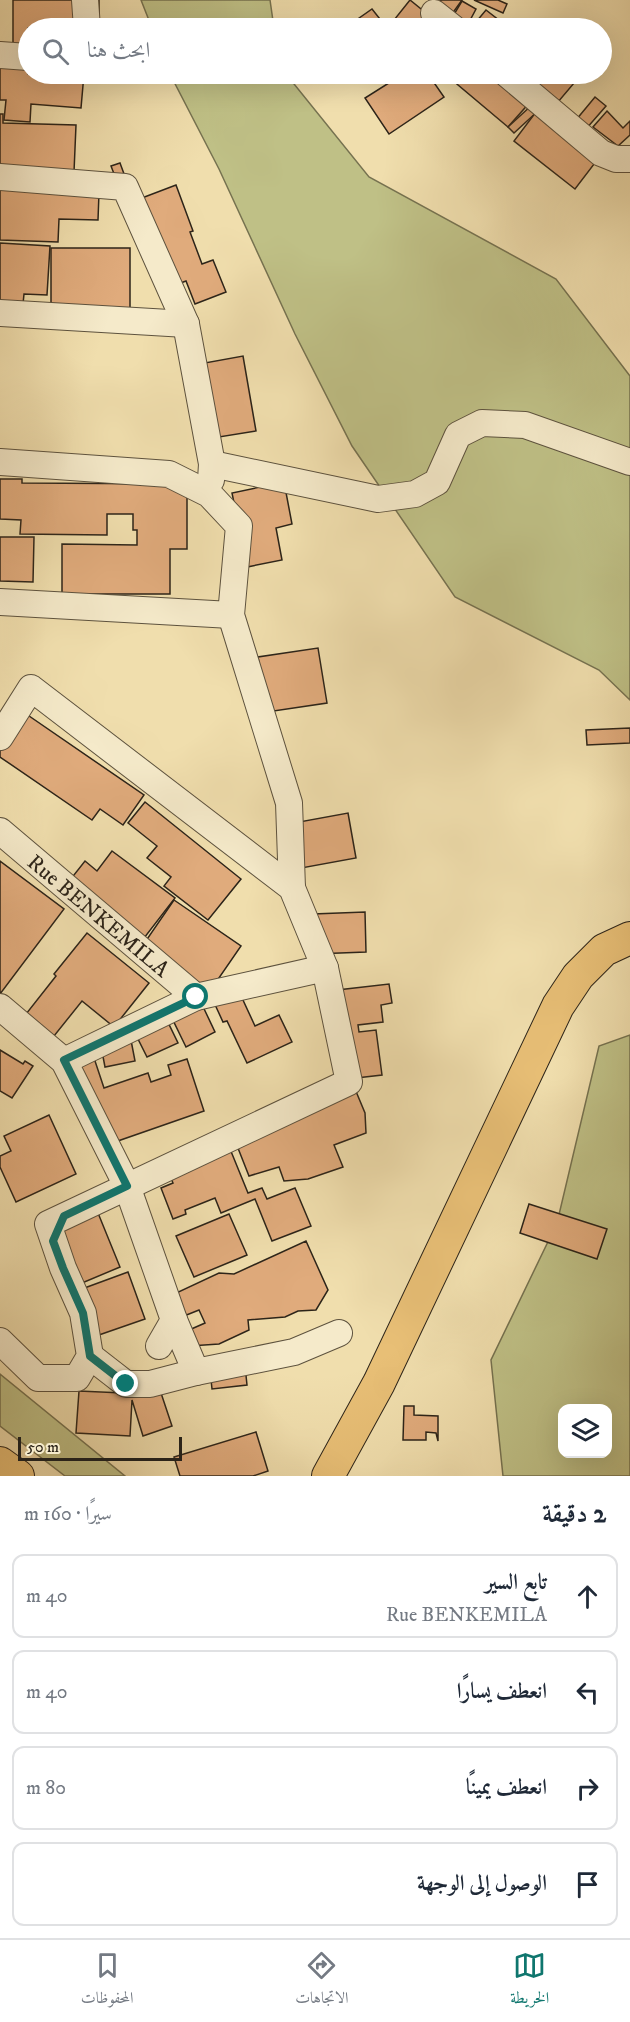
<!DOCTYPE html>
<html lang="ar">
<head>
<meta charset="utf-8">
<style>
	:root { --surface:#fff; --page:#f6f6f7; --text:#1f2937; --muted:#747a83; --line:#e0e1e3; --accent:#0f766e }
	body { margin:0; font-family:"IM FELL DW Pica",Amiri,serif; background:var(--page); color:var(--text); direction:rtl }
	.controls { position:absolute; right:18px; bottom:18px; display:grid; overflow:hidden; border-radius:12px; box-shadow:0 6px 24px #0002 }
	.controls button { width:54px; height:54px; display:grid; place-items:center; padding:0; border:0; border-bottom:2px solid var(--line); background:var(--surface); color:var(--text); font:30px sans-serif }
	.scale { position:absolute; left:18px; bottom:15px; width:164px; box-sizing:border-box; padding-left:6px; border:3px solid #2c2419; border-top:0; font-size:16px; line-height:21px; white-space:nowrap; color:#2c2419; -webkit-text-stroke:4px #f5eaca; paint-order:stroke }
	.stop { position:absolute; width:18px; height:18px; margin:-14px; border:4px solid #0f766e; border-radius:50%; background:#fff }
	.stop.end { background:#0f766e; border-color:#fff; box-shadow:0 2px 6px #0008 }
	.list { margin:0; padding:0; list-style:none }
	h2 { display:flex; justify-content:space-between; align-items:center; height:78px; margin:0; padding:0 24px; font-size:26px }
	h2 small { font-size:20px; font-weight:400; color:var(--muted) }
	.list li { display:grid; grid-template-columns:39px 1fr auto; gap:18px; align-items:center; box-sizing:border-box; height:84px; margin:0 12px 12px; padding:0 12px; border:2px solid var(--line); border-radius:12px }
	.list b { display:block; font-size:22px; white-space:nowrap }
	.list p { margin:0; font-size:20px; white-space:nowrap; color:var(--muted) }
	.list em { font-size:20px; font-style:normal; color:var(--muted) }
	.icon { flex:none; width:33px; height:33px; fill:none; stroke:currentColor; stroke-width:2; stroke-linecap:round; stroke-linejoin:round }
	.map { position:relative; flex:none; width:630px; height:1476px; overflow:hidden; direction:ltr }
	.search { position:absolute; background:var(--surface); box-shadow:0 6px 24px #0002; left:18px; right:18px; top:18px; height:66px; display:flex; align-items:center; gap:15px; box-sizing:border-box; padding:0 21px; border-radius:33px; color:var(--muted); font-size:22px }
	.sheet { height:462px; background:var(--surface) }
	nav { display:flex; justify-content:space-around; align-items:center; box-sizing:border-box; height:84px; border-top:2px solid var(--line); background:var(--surface); font-size:16px; color:var(--muted) }
	nav a { display:grid; justify-items:center; gap:3px }
	nav .on { color:var(--accent) }
	.map>svg:first-child { display:block }
	.green { fill:#bfc086; stroke:#767250; stroke-width:1.5; fill-rule:evenodd }
	.building { fill:#e0ab7c; stroke:#2c2419; stroke-width:1.5 }
	.lines { fill:none; stroke-linecap:round; stroke-linejoin:round }
	.minor-casing { stroke:#5d523e; stroke-width:28 }
	.major-casing { stroke:#2c2419; stroke-width:34 }
	.minor { stroke:#f5eaca; stroke-width:26 }
	.major { stroke:#e8bf76; stroke-width:32 }
	.route { stroke:#0f766e; stroke-width:8 }
	.labels { text-anchor:middle; stroke-width:6; stroke-linejoin:round; paint-order:stroke }
	.street-label { font-size:22px; fill:#2c2419; stroke:#f5eaca }
</style>
</head>
<body>
<div class="map">
<svg width="630" height="1476" viewBox="0 0 630 1476">
	<rect width="100%" height="100%" fill="#f0dead"/>
	<filter id="stains"><feTurbulence type="fractalNoise" baseFrequency=".00333" numOctaves="4"/><feColorMatrix values="0 0 0 0 .2 0 0 0 0 .09 0 0 0 0 .02 0 0 0 .5 -.17"/></filter>
	<radialGradient id="worn" r=".72"><stop offset=".6" stop-color="#630" stop-opacity="0"/><stop offset="1" stop-color="#630" stop-opacity=".3"/></radialGradient>
	<!-- green -->
	<g class="green">
		<path d="M 141,0 L 270,0 L 274,28 L 152,28 Z"/>
		<path d="M 170,74 L 286,74 L 369,177 L 556,279 L 630,376 L 630,700 L 599,670 L 455,597 L 352,446 L 295,334 L 219,169 Z"/>
		<path d="M 630,1035 L 630,1476 L 503,1476 L 491,1360 L 557,1223 L 599,1046 ZM 562,1408 L 608,1408 L 608,1454 L 562,1454 Z"/>
		<path d="M 0,1374 L 125,1476 L 65,1476 L 0,1426 Z"/>
	</g>
	<!-- building -->
	<g class="building">
		<path d="M 13,0 L 99,0 L 99,28 L 28,28 L 28,47 L 13,47 Z"/>
		<path d="M 410,0 L 442,26 L 440,28 L 405,28 L 394,20 Z"/>
		<path d="M 441,0 L 462,0 L 452,14 L 438,4 Z"/>
		<path d="M 474,0 L 498,0 L 507,4 L 503,13 Z"/>
		<path d="M 462,1 L 476,9 L 468,24 L 453,16 Z"/>
		<path d="M 372,9 L 387,28 L 345,28 Z"/>
		<path d="M 486,10 L 500,21 L 495,28 L 471,28 Z"/>
		<path d="M 0,64 L 28,66 L 28,74 L 84,74 L 81,108 L 31,104 L 30,122 L 4,120 L 6,100 L 0,100 Z"/>
		<path d="M 365,74 L 382,74 L 371,82 Z"/>
		<path d="M 403,74 L 428,74 L 444,97 L 389,134 L 365,98 Z"/>
		<path d="M 445,74 L 498,74 L 531,101 L 508,127 Z"/>
		<path d="M 523,74 L 539,74 L 533,81 Z"/>
		<path d="M 544,74 L 577,74 L 580,76 L 558,102 L 536,83 Z"/>
		<path d="M 595,97 L 606,106 L 586,129 L 576,120 Z"/>
		<path d="M 533,104 L 539,110 L 514,133 L 508,127 Z"/>
		<path d="M 539,108 L 601,155 L 575,189 L 514,141 Z"/>
		<path d="M 607,111 L 623,128 L 630,121 L 630,135 L 618,146 L 593,127 Z"/>
		<path d="M 0,114 L 3,114 L 3,123 L 76,125 L 74,172 L 0,169 Z"/>
		<path d="M 120,163 L 134,201 L 176,185 L 193,231 L 190,232 L 202,264 L 213,260 L 226,292 L 195,304 L 186,281 L 159,291 L 111,166 Z"/>
		<path d="M 0,189 L 99,193 L 98,220 L 59,219 L 58,242 L 0,240 Z"/>
		<path d="M 0,243 L 50,246 L 47,295 L 24,294 L 23,304 L 0,303 Z"/>
		<rect x="51" y="248" width="79" height="60"/>
		<path d="M 243,356 L 256,431 L 219,437 L 199,364 Z"/>
		<path d="M 0,479 L 22,479 L 22,483 L 187,484 L 187,549 L 170,549 L 170,594 L 62,594 L 62,544 L 137,545 L 137,530 L 133,530 L 133,514 L 107,514 L 107,535 L 20,534 L 21,520 L 0,519 Z"/>
		<path d="M 284,482 L 292,524 L 276,528 L 282,560 L 247,567 L 232,493 Z"/>
		<path d="M 0,537 L 34,537 L 33,582 L 0,581 Z"/>
		<path d="M 318,648 L 327,703 L 267,712 L 258,657 Z"/>
		<path d="M 16,707 L 144,795 L 123,825 L 100,809 L 92,820 L 0,757 L 0,731 Z"/>
		<path d="M 630,728 L 630,743 L 587,745 L 586,730 Z"/>
		<path d="M 145,802 L 241,879 L 208,920 L 164,886 L 171,877 L 147,858 L 157,846 L 128,823 Z"/>
		<path d="M 348,813 L 356,858 L 296,869 L 288,824 Z"/>
		<path d="M 112,851 L 175,898 L 141,942 L 66,885 L 85,861 L 97,871 Z"/>
		<path d="M 0,861 L 64,909 L 0,994 Z"/>
		<path d="M 174,900 L 241,946 L 210,991 L 143,945 Z"/>
		<path d="M 365,912 L 366,952 L 314,954 L 313,914 Z"/>
		<path d="M 87,933 L 149,983 L 114,1027 L 82,1001 L 54,1036 L 26,1014 L 56,976 L 54,974 Z"/>
		<path d="M 389,984 L 392,1003 L 381,1005 L 383,1022 L 358,1025 L 359,1032 L 376,1030 L 382,1075 L 339,1080 L 320,992 Z"/>
		<path d="M 236,985 L 255,1026 L 279,1015 L 292,1042 L 247,1063 L 227,1021 L 223,1022 L 211,996 Z"/>
		<path d="M 198,996 L 215,1032 L 186,1047 L 168,1010 Z"/>
		<path d="M 162,1010 L 178,1043 L 147,1057 L 131,1025 Z"/>
		<path d="M 130,1035 L 135,1061 L 105,1067 L 100,1041 Z"/>
		<path d="M 90,1046 L 104,1088 L 148,1073 L 151,1082 L 171,1075 L 168,1065 L 187,1059 L 204,1111 L 112,1143 L 62,1055 Z"/>
		<path d="M 0,1050 L 23,1064 L 25,1061 L 33,1066 L 12,1098 L 0,1091 Z"/>
		<path d="M 355,1089 L 365,1113 L 366,1133 L 334,1145 L 343,1167 L 308,1179 L 284,1181 L 279,1167 L 249,1176 L 234,1138 Z"/>
		<path d="M 49,1115 L 76,1174 L 16,1202 L 0,1167 L 0,1156 L 11,1151 L 4,1136 Z"/>
		<path d="M 228,1144 L 248,1193 L 262,1188 L 267,1199 L 295,1188 L 311,1226 L 272,1241 L 255,1199 L 221,1213 L 215,1198 L 185,1210 L 186,1214 L 173,1219 L 161,1188 L 173,1183 L 167,1168 Z"/>
		<path d="M 529,1204 L 607,1229 L 597,1259 L 520,1233 Z"/>
		<path d="M 98,1213 L 120,1267 L 82,1283 L 59,1229 Z"/>
		<path d="M 229,1214 L 247,1255 L 194,1277 L 176,1236 Z"/>
		<path d="M 306,1241 L 328,1290 L 316,1310 L 298,1311 L 285,1317 L 248,1320 L 249,1330 L 219,1344 L 190,1346 L 189,1330 L 205,1323 L 199,1310 L 184,1316 L 174,1294 L 219,1273 L 234,1274 Z"/>
		<path d="M 128,1272 L 145,1319 L 96,1336 L 79,1290 Z"/>
		<path d="M 245,1366 L 247,1385 L 212,1389 L 210,1370 Z"/>
		<path d="M 158,1384 L 172,1426 L 143,1436 L 132,1400 L 130,1436 L 76,1433 L 79,1391 L 123,1393 Z"/>
		<path d="M 404,1406 L 414,1406 L 414,1415 L 438,1416 L 438,1441 L 436,1433 L 426,1432 L 426,1440 L 403,1440 Z"/>
		<path d="M 256,1432 L 268,1471 L 253,1476 L 180,1476 L 174,1457 Z"/>
	</g>
	<g class="lines">
		<!-- minor casing -->
		<g class="minor-casing">
			<g id="minor">
				<path d="M 85,0 L 87,28"/>
				<path d="M 434,13 L 453,28"/>
				<path d="M 0,55 L 28,57"/>
				<path d="M 507,74 L 601,153 L 616,159 L 630,159"/>
				<path d="M 0,177 L 125,187 L 186,324 L 212,464 L 211,480"/>
				<path d="M 0,313 L 186,324"/>
				<path d="M 0,462 L 169,474 L 209,494 L 239,526 L 231,615 L 289,803 L 292,888"/>
				<path d="M 212,464 L 378,499 L 415,494 L 437,482 L 458,435 L 482,423 L 525,425 L 630,462"/>
				<path d="M 0,602 L 231,615"/>
				<path d="M 0,737 L 31,688 L 292,888 L 325,968 L 349,1082 L 48,1224 L 63,1268 L 83,1313 L 90,1356 L 77,1378 L 38,1378 L 0,1341"/>
				<path d="M 0,831 L 196,997"/>
				<path d="M 0,1007 L 64,1061 L 127,1186 L 174,1320 L 159,1346"/>
				<path d="M 64,1061 L 196,997 L 325,968"/>
				<path d="M 174,1320 L 196,1372"/>
				<path d="M 90,1356 L 126,1384 L 150,1384 L 196,1372 L 294,1352 L 339,1333"/>
			</g>
		</g>
		<!-- major casing -->
		<g class="major-casing">
			<g id="major">
				<path d="M 0,1463 L 18,1476"/>
				<path d="M 328,1476 L 379,1383 L 558,1006 L 578,976 L 604,950 L 630,938"/>
			</g>
		</g>
		<!-- minor -->
		<use href="#minor" class="minor"/>
		<!-- major -->
		<use href="#major" class="major"/>
	</g>
	<g class="lines">
		<!-- route -->
		<path class="route" d="M 126,1384 L 90,1356 L 83,1313 L 63,1268 L 53,1241 L 64,1216 L 127,1186 L 64,1060 L 196,997"/>
	</g>
	<g class="labels">
		<!-- street labels -->
		<g class="street-label">
			<text transform="translate(99 915) rotate(40)" y="8">Rue BENKEMILA</text>
		</g>
	</g>
	<rect width="100%" height="100%" filter="url(#stains)"/>
	<rect width="100%" height="100%" fill="url(#worn)"/>
</svg>
<div class="controls">
<button><svg class="icon" aria-label="layers" viewBox="0 0 24 24"><path d="M12 4l9 5-9 5-9-5zM3 14l9 5 9-5"/></svg></button>
</div>
<div class="scale">50 m</div>
<div class="stop" style="left:196px;top:997px"></div>
<div class="stop end" style="left:126px;top:1384px"></div>
<div class="search"><svg class="icon" aria-label="search" viewBox="0 0 24 24"><circle cx="10" cy="10" r="6"/><path d="M15 15l6 6"/></svg>ابحث هنا</div>
</div>
<section class="sheet">
<h2>2 دقيقة<small>سيرًا · 160 m</small></h2>
<ul class="list">
<li><svg class="icon" aria-label="ahead" viewBox="0 0 24 24"><path d="M12 20V5M6 11l6-6 6 6"/></svg><div><b>تابع السير</b><p>Rue BENKEMILA</p></div><em>40 m</em></li>
<li><svg class="icon" aria-label="left" viewBox="0 0 24 24"><path d="M17 20v-9H6M10 6l-5 5 5 5"/></svg><div><b>انعطف يسارًا</b></div><em>40 m</em></li>
<li><svg class="icon" aria-label="right" viewBox="0 0 24 24"><path d="M7 20v-9h11M14 6l5 5-5 5"/></svg><div><b>انعطف يمينًا</b></div><em>80 m</em></li>
<li><svg class="icon" aria-label="arrive" viewBox="0 0 24 24"><path d="M6 21V4h12l-3 4 3 4H6"/></svg><div><b>الوصول إلى الوجهة</b></div></li>
</ul>
</section>
<nav>
<a class="on"><svg class="icon" aria-label="map" viewBox="0 0 24 24"><path d="M3 6l6-2 6 2 6-2v14l-6 2-6-2-6 2zM9 4v14M15 6v14"/></svg>الخريطة</a>
<a><svg class="icon" aria-label="directions" viewBox="0 0 24 24"><path d="M12 3l9 9-9 9-9-9zM9 14v-3h6M13 9l2 2-2 2"/></svg>الاتجاهات</a>
<a><svg class="icon" aria-label="saved" viewBox="0 0 24 24"><path d="M7 4h10v16l-5-4-5 4z"/></svg>المحفوظات</a>
</nav>
</body>
</html>
